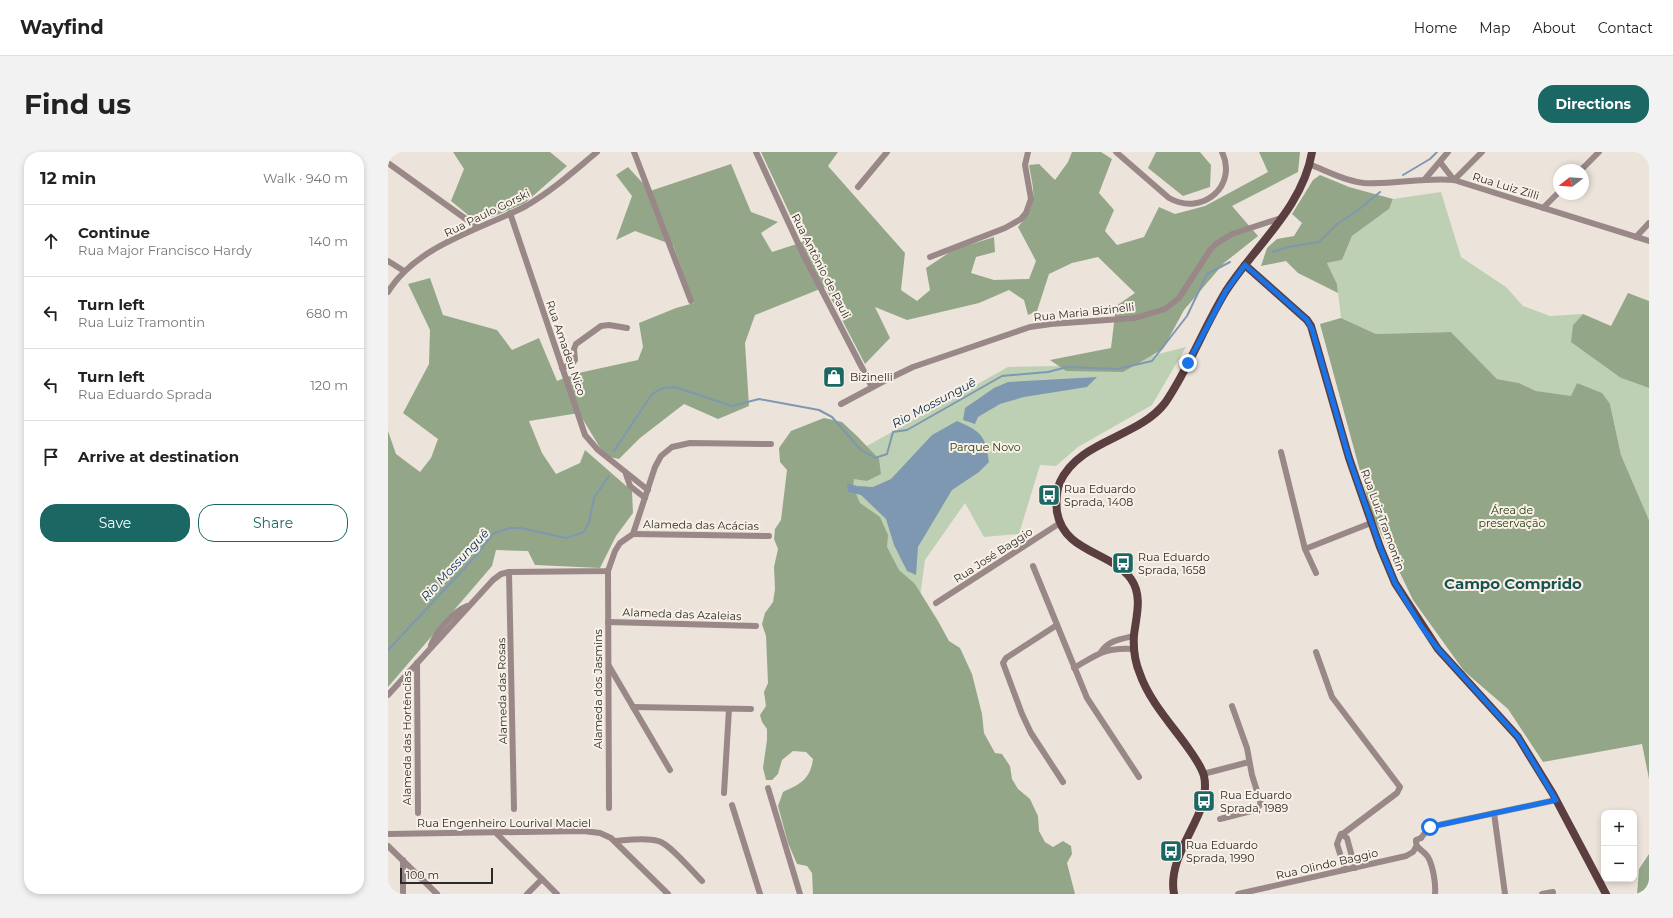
<!DOCTYPE html>
<html lang="en">
<head>
<meta charset="utf-8">
<style>
	:root { --surface:#fff; --page:#f2f2f2; --text:#222; --muted:#767676; --line:#e0e0e0; --accent:#1a6764 }
	body { margin:0; font-family:Montserrat,sans-serif; background:var(--page); color:var(--text) }
	.controls { position:absolute; right:12px; bottom:12px; display:grid; overflow:hidden; border-radius:8px; box-shadow:0 2px 6px #0003 }
	.controls button { width:36px; height:36px; display:grid; place-items:center; padding:0; border:0; border-bottom:1px solid var(--line); background:var(--surface); color:var(--text); font:20px sans-serif }
	.compass { position:absolute; left:1165px; top:12px; width:36px; height:36px; border-radius:50%; background:var(--surface); box-shadow:0 2px 6px #0003; rotate:253deg }
	.scale { position:absolute; left:12px; bottom:10px; width:93px; box-sizing:border-box; padding-left:4px; border:2px solid #2d2a27; border-top:0; font-size:11px; line-height:14px; white-space:nowrap; color:#2d2a27; -webkit-text-stroke:3px #f9f1e8; paint-order:stroke }
	.stop { position:absolute; width:12px; height:12px; margin:-9px; border:3px solid #1a73e8; border-radius:50%; background:#fff }
	.stop.end { background:#1a73e8; border-color:#fff; box-shadow:0 1px 4px #0008 }
	.list { margin:0; padding:0; list-style:none }
	h2 { display:flex; justify-content:space-between; align-items:center; height:52px; margin:0; padding:0 16px; font-size:17px }
	h2 small { font-size:13px; font-weight:400; color:var(--muted) }
	.list li { display:grid; grid-template-columns:26px 1fr auto; gap:12px; align-items:center; box-sizing:border-box; height:72px; padding:0 16px; border-top:1px solid var(--line) }
	.list b { display:block; font-size:15px; white-space:nowrap }
	.list p { margin:0; font-size:13px; white-space:nowrap; color:var(--muted) }
	.list em { font-size:13px; font-style:normal; color:var(--muted) }
	.actions { display:flex; gap:8px; padding:12px 16px }
	.actions a { flex:1; padding:9px 0; border:1px solid var(--accent); border-radius:16px; text-align:center; font-size:14px; color:var(--accent) }
	.actions .main { background:var(--accent); color:#fff }
	.icon { flex:none; width:22px; height:22px; fill:none; stroke:currentColor; stroke-width:2; stroke-linecap:round; stroke-linejoin:round }
	.map { position:relative; flex:none; width:1261px; height:742px; overflow:hidden; border-radius:16px }
	header { display:flex; align-items:center; gap:24px; box-sizing:border-box; height:56px; padding:0 20px; background:var(--surface); border-bottom:1px solid var(--line) }
	header strong { font-size:19px }
	nav { display:flex; gap:22px; margin-inline-start:auto; font-size:14px }
	.intro { display:flex; align-items:center; justify-content:space-between; box-sizing:border-box; height:96px; padding:0 24px }
	h1 { margin:0; font-size:28px }
	.button { padding:10px 18px; border-radius:16px; background:var(--accent); color:#fff; font-size:14px; font-weight:700 }
	main { display:flex; gap:24px; padding:0 24px }
	aside { flex:1; background:var(--surface); border-radius:16px; box-shadow:0 2px 6px #0003 }
	.map>svg:first-child { display:block }
	.green { fill:#bed0b4 }
	.forest { fill:#93a788 }
	.water { fill:#7e98b2 }
	.lines { fill:none; stroke-linecap:round; stroke-linejoin:round }
	.stream { stroke:#7e98b2; stroke-width:2 }
	.minor { stroke:#9a8889; stroke-width:6 }
	.major { stroke:#5b3e3f; stroke-width:8 }
	.route { stroke:#1a73e8; stroke-width:5 }
	.labels { text-anchor:middle; stroke-width:4; stroke-linejoin:round; paint-order:stroke }
	.street-label { font-size:11px; fill:#2d2a27; stroke:#f9f1e8 }
	.poi-label { font-size:11px; fill:#2d2a27; stroke:#f9f1e8; text-anchor:start }
	.park-label { font-size:11px; fill:#1b3606; stroke:#f9f1e8 }
	.water-label { font-size:12px; font-style:italic; fill:#022c50; stroke:#f9f1e8 }
	.district-label { font-size:15px; font-weight:bold; fill:#175351; stroke:#f9f1e8 }
</style>
</head>
<body>
<header>
<strong>Wayfind</strong>
<nav><a>Home</a><a>Map</a><a>About</a><a>Contact</a></nav>
</header>
<div class="intro"><h1>Find us</h1><a class="button">Directions</a></div>
<main>
<aside>
<h2>12 min<small>Walk · 940 m</small></h2>
<ul class="list">
<li><svg class="icon" aria-label="ahead" viewBox="0 0 24 24"><path d="M12 20V5M6 11l6-6 6 6"/></svg><div><b>Continue</b><p>Rua Major Francisco Hardy</p></div><em>140 m</em></li>
<li><svg class="icon" aria-label="left" viewBox="0 0 24 24"><path d="M17 20v-9H6M10 6l-5 5 5 5"/></svg><div><b>Turn left</b><p>Rua Luiz Tramontin</p></div><em>680 m</em></li>
<li><svg class="icon" aria-label="left" viewBox="0 0 24 24"><path d="M17 20v-9H6M10 6l-5 5 5 5"/></svg><div><b>Turn left</b><p>Rua Eduardo Sprada</p></div><em>120 m</em></li>
<li><svg class="icon" aria-label="arrive" viewBox="0 0 24 24"><path d="M6 21V4h12l-3 4 3 4H6"/></svg><div><b>Arrive at destination</b></div></li>
</ul>
<div class="actions"><a class="main">Save</a><a>Share</a></div>
</aside>
<div class="map">
<svg width="1261" height="742" viewBox="0 0 1261 742">
	<rect width="100%" height="100%" fill="#ece4db"/>
	<!-- green -->
	<g class="green">
		<path d="M 1053,40 L 1073,105 L 1118,135 L 1135,154 L 1162,164 L 1195,162 L 1185,173 L 1233,226 L 1261,236 L 1261,368 L 1233,303 L 1222,252 L 1189,231 L 1183,245 L 1148,239 L 1131,231 L 1109,227 L 1063,180 L 988,182 L 953,166 L 949,132 L 939,111 L 954,108 L 964,84 L 1001,57 L 1005,47 Z"/>
		<path d="M 798,195 L 764,253 L 690,295 L 668,314 L 652,313 L 631,382 L 596,385 L 577,351 L 537,408 L 530,460 L 448,342 L 461,304 L 620,215 L 727,213 Z"/>
	</g>
	<!-- forest -->
	<g class="forest">
		<path d="M 65,0 L 162,0 L 179,14 L 137,51 L 90,71 L 63,49 L 76,17 Z"/>
		<path d="M 373,0 L 450,0 L 440,14 L 517,101 L 513,138 L 529,149 L 542,138 L 538,116 L 565,98 L 606,85 L 607,100 L 588,105 L 583,121 L 606,128 L 641,127 L 648,109 L 630,75 C 651,50 646,43 641,13 L 651,12 L 667,28 L 680,10 L 684,0 L 713,0 L 724,7 L 711,41 L 726,58 L 717,79 L 729,93 L 756,85 L 771,55 L 787,62 L 817,54 L 880,20 L 871,0 L 912,0 L 910,20 L 844,54 L 870,84 L 836,111 L 796,158 L 775,197 L 735,220 L 678,219 L 662,208 L 723,196 L 728,154 L 747,141 L 710,105 L 684,111 L 661,122 L 649,159 L 640,163 L 636,148 L 621,138 L 591,151 L 519,168 L 487,155 L 502,186 L 477,212 L 437,135 L 367,163 L 357,191 L 361,254 L 330,267 L 296,252 L 252,286 L 231,307 L 217,304 L 191,261 L 141,269 L 154,301 L 168,322 L 192,311 L 197,298 L 244,339 L 245,361 L 228,384 L 212,416 L 147,413 L 140,399 L 108,398 L 104,414 L 0,535 L 0,279 L 8,302 L 32,320 L 43,306 L 50,287 L 15,261 L 41,212 L 42,178 L 20,132 L 42,126 L 55,163 L 109,178 L 124,198 L 151,186 L 169,229 L 186,222 L 250,208 L 255,195 L 251,171 L 288,156 L 306,151 L 285,93 L 247,79 L 228,88 L 244,44 L 228,23 L 240,15 L 262,39 L 343,12 L 363,60 L 390,70 L 373,81 L 384,100 L 415,90 Z"/>
		<path d="M 768,0 L 812,0 L 823,13 L 822,35 L 795,44 L 760,16 Z"/>
		<path d="M 932,23 L 961,35 L 1005,47 L 1001,57 L 964,84 L 954,108 L 939,111 L 949,132 L 950,141 L 910,121 L 898,109 L 873,114 L 879,96 L 889,87 L 906,84 L 914,71 L 904,62 L 925,28 Z"/>
		<path d="M 1240,141 L 1261,149 L 1261,236 L 1233,226 L 1183,190 L 1185,173 L 1195,162 L 1223,174 Z"/>
		<path d="M 953,166 L 988,182 L 1063,180 L 1109,227 L 1131,231 L 1148,239 L 1183,244 L 1189,231 L 1214,241 L 1222,252 L 1233,303 L 1261,368 L 1261,627 L 1254,592 L 1155,610 L 1120,557 L 1076,519 L 1025,448 L 984,363 L 932,172 Z"/>
		<path d="M 436,266 L 454,270 L 470,285 L 491,307 L 493,322 L 479,329 L 466,327 L 465,335 L 472,351 L 492,365 L 500,383 L 499,395 L 511,418 L 527,432 L 550,469 L 561,489 L 572,496 L 584,522 L 594,562 L 596,581 L 607,601 L 614,602 L 622,614 L 624,627 L 630,637 L 642,647 L 650,664 L 651,679 L 657,690 L 665,695 L 675,689 L 683,694 L 684,702 L 679,711 L 687,742 L 425,742 L 424,721 L 419,714 L 409,712 L 400,691 L 390,654 L 395,640 C 412,632 422,628 425,607 L 418,600 L 405,599 L 394,608 L 390,622 L 384,628 L 378,628 L 375,616 L 379,588 L 379,577 L 374,570 L 372,563 L 378,554 L 376,540 L 380,531 L 378,484 L 374,472 L 377,461 L 385,450 L 387,437 L 386,415 L 390,397 L 386,387 L 387,377 L 393,368 L 399,318 L 392,310 L 391,296 L 403,279 Z"/>
		<path d="M 1261,702 L 1261,742 L 1249,742 L 1251,717 Z"/>
	</g>
	<!-- water -->
	<g class="water">
		<path d="M 709,225 L 699,235 L 636,245 L 612,252 L 590,265 L 587,272 L 575,268 L 577,256 L 606,236 L 620,230 Z"/>
		<path d="M 569,269 C 594,280 597,283 601,310 L 591,320 L 564,338 L 530,395 L 528,423 L 519,419 L 506,393 L 498,367 L 473,343 L 460,340 L 459,331 L 469,334 L 485,335 L 503,327 L 544,283 Z"/>
	</g>
	<g class="lines">
		<!-- stream -->
		<g class="stream">
			<path d="M 1015,23 L 1042,7 L 1049,0"/>
			<path d="M 885,100 L 900,95 L 931,90 L 949,72 L 969,59 L 992,40"/>
			<path d="M 226,299 L 264,242 L 275,236 L 287,235 L 344,254 L 371,247 L 431,258 L 444,265 L 472,297 L 487,306 L 499,302 L 505,280 L 519,278 L 614,224 L 660,220 L 679,215 L 729,217 L 764,209 L 799,164 L 819,122 L 842,110"/>
			<path d="M 0,498 L 86,406 L 105,382 L 122,376 L 133,376 L 178,386 L 196,380 L 201,370 L 206,346 L 221,324"/>
		</g>
		<!-- minor -->
		<g class="minor">
			<path d="M 246,0 L 303,149"/>
			<path d="M 368,0 L 415,102 L 484,235"/>
			<path d="M 728,0 L 781,46 C 815,65 850,33 834,0"/>
			<path d="M 1052,10 L 1066,28"/>
			<path d="M 0,11 L 89,75"/>
			<path d="M 921,12 C 939,19 957,29 976,31 C 1006,33 1036,25 1066,28 L 1261,89"/>
			<path d="M 1193,18 L 1211,0"/>
			<path d="M 1037,27 L 1060,0"/>
			<path d="M 1066,28 L 1094,0"/>
			<path d="M 470,35 L 499,0"/>
			<path d="M 1155,56 L 1171,40"/>
			<path d="M 122,61 L 197,283 L 210,298 L 260,338"/>
			<path d="M 1248,85 L 1261,71"/>
			<path d="M 542,105 L 617,76 L 633,67 L 638,61 L 643,47 L 637,13 L 640,0"/>
			<path d="M 0,109 L 16,119"/>
			<path d="M 0,140 C 29,93 92,78 138,54 C 164,39 186,19 209,0"/>
			<path d="M 174,216 L 184,212 L 187,208 L 186,197 L 188,192 L 213,174 L 221,173 L 239,176"/>
			<path d="M 453,252 L 498,228 L 525,215 L 642,175 L 663,172 L 747,166 L 777,157 L 791,146 L 822,98 L 829,91 L 844,82 L 893,66"/>
			<path d="M 893,300 L 917,397 L 928,421"/>
			<path d="M 238,322 L 242,334 L 257,346"/>
			<path d="M 245,382 L 381,384"/>
			<path d="M 917,397 L 983,371"/>
			<path d="M 645,414 L 699,546 L 751,625"/>
			<path d="M 220,419 L 221,656"/>
			<path d="M 121,420 L 126,657"/>
			<path d="M 548,451 L 672,371"/>
			<path d="M 220,470 L 368,474"/>
			<path d="M 669,473 L 618,506 L 615,511 L 634,562 L 643,581 L 675,630"/>
			<path d="M 43,493 C 48,480 66,459 79,454"/>
			<path d="M 713,500 C 721,488 733,487 746,484"/>
			<path d="M 928,500 L 944,545 L 1012,635 L 1009,641 L 952,684 L 949,692 L 957,718"/>
			<path d="M 29,511 L 30,661"/>
			<path d="M 221,514 L 282,618"/>
			<path d="M 686,516 C 710,502 717,495 746,497"/>
			<path d="M 0,543 L 105,428 L 113,422 L 121,420 L 220,419 L 227,399 L 232,391 L 245,382 L 267,315 L 273,304 L 284,295 L 302,291 L 383,292"/>
			<path d="M 245,555 L 363,557"/>
			<path d="M 815,622 L 861,610"/>
			<path d="M 380,636 L 412,742"/>
			<path d="M 336,641 L 341,557"/>
			<path d="M 344,653 L 372,742"/>
			<path d="M 1106,661 L 1117,742"/>
			<path d="M 832,667 L 867,658 L 873,652 L 864,623 L 859,596 L 844,554"/>
			<path d="M 107,680 L 169,742"/>
			<path d="M 0,682 L 195,679 L 212,681 L 223,686 L 280,742"/>
			<path d="M 953,682 L 959,686 L 967,716"/>
			<path d="M 1033,686 L 1040,677 L 1046,674 L 1168,648"/>
			<path d="M 1033,686 L 1028,688 C 1027,697 1036,698 1040,705 C 1045,714 1048,732 1047,742"/>
			<path d="M 227,689 C 240,688 257,685 270,689 C 281,691 305,720 314,729"/>
			<path d="M 0,694 L 49,742"/>
			<path d="M 15,708 L 15,742"/>
			<path d="M 139,742 L 154,727"/>
			<path d="M 850,742 L 1018,704 L 1025,700 L 1028,695"/>
			<path d="M 1154,742 L 1165,740"/>
		</g>
		<!-- major -->
		<g class="major">
			<path d="M 857,113 L 919,168 L 923,174 L 961,306 L 992,395 L 1007,431 L 1050,497 L 1130,585 L 1165,642 L 1218,742"/>
			<path d="M 786,742 C 780,710 805,681 815,651 C 817,642 818,633 816,624 C 813,613 805,603 798,593 C 782,571 761,548 752,522 C 747,510 745,497 746,483 C 748,465 755,444 743,427 C 723,399 676,401 669,360 C 668,350 668,340 672,330 C 691,288 750,286 777,251 C 801,216 816,175 838,139 C 867,94 915,55 924,0"/>
		</g>
	</g>
	<g class="lines">
		<!-- route -->
		<path class="route" d="M 800,211 L 838,139 L 857,113 L 919,168 L 924,177 L 961,306 L 992,395 L 1007,431 L 1033,474 L 1050,497 L 1130,585 L 1168,648 L 1042,675"/>
	</g>
	<!-- icons -->
	<defs>
		<g id="shop-square" transform="scale(1.15)"><rect x="-9" y="-9" width="18" height="18" rx="4" fill="#1a6764" stroke="#f9f1e8"/><path d="M-5-2.5h2.3a2.7 3.5 0 0 1 5.4 0H5L5.5 6h-11ZM-1.5-2.5h3a1.5 2.3 0 0 0-3 0Z" fill="#fff"/></g>
		<g id="bus-square" transform="scale(1.15)"><rect x="-9" y="-9" width="18" height="18" rx="4" fill="#1a6764" stroke="#f9f1e8"/><path d="M-5-6H5V4H4V6H2V4H-2V6H-4V4H-5ZM-3.5-4V0h7V-4ZM-3.5 1.2v1.5H-2V1.2ZM2 1.2v1.5H3.5V1.2Z" fill="#fff"/></g>
	</defs>
	<g fill-rule="evenodd">
		<use href="#shop-square" x="446" y="225"/>
		<use href="#bus-square" x="661" y="343"/>
		<use href="#bus-square" x="735" y="411"/>
		<use href="#bus-square" x="816" y="649"/>
		<use href="#bus-square" x="783" y="699"/>
	</g>
	<g class="labels">
		<!-- street labels -->
		<g class="street-label">
			<text transform="translate(1118 34) rotate(17)" y="4">Rua Luiz Zilli</text>
			<text transform="translate(99 61) rotate(-26)" y="4">Rua Paulo Gorski</text>
			<text transform="translate(433 114) rotate(63)" y="4">Rua Antônio de Pauli</text>
			<text transform="translate(696 160) rotate(-6)" y="4">Rua Maria Bizinelli</text>
			<text transform="translate(178 196) rotate(71)" y="4">Rua Amadeu Nico</text>
			<text transform="translate(995 368) rotate(70)" y="4">Rua Luiz Tramontin</text>
			<text transform="translate(313 373) rotate(1)" y="4">Alameda das Acácias</text>
			<text transform="translate(605 403) rotate(-33)" y="4">Rua José Baggio</text>
			<text transform="translate(294 462) rotate(2)" y="4">Alameda das Azaleias</text>
			<text transform="translate(210 537) rotate(-90)" y="4">Alameda dos Jasmins</text>
			<text transform="translate(114 539) rotate(-91)" y="4">Alameda das Rosas</text>
			<text transform="translate(19 586) rotate(-90)" y="4">Alameda das Hortências</text>
			<text x="116" y="675">Rua Engenheiro Lourival Maciel</text>
			<text transform="translate(939 712) rotate(-13)" y="4">Rua Olindo Baggio</text>
		</g>
		<!-- poi labels -->
		<g class="poi-label">
			<text x="462" y="229">Bizinelli</text>
			<text x="676" y="341">Rua Eduardo<tspan x="676" dy="13">Sprada, 1408</tspan></text>
			<text x="750" y="409">Rua Eduardo<tspan x="750" dy="13">Sprada, 1658</tspan></text>
			<text x="832" y="647">Rua Eduardo<tspan x="832" dy="13">Sprada, 1989</tspan></text>
			<text x="798" y="697">Rua Eduardo<tspan x="798" dy="13">Sprada, 1990</tspan></text>
		</g>
		<!-- park labels -->
		<g class="park-label">
			<text x="597" y="299">Parque Novo</text>
			<text x="1124" y="362">Área de<tspan x="1124" dy="13">preservação</tspan></text>
		</g>
		<!-- water labels -->
		<g class="water-label">
			<text transform="translate(546 251) rotate(-28)" y="4">Rio Mossunguê</text>
			<text transform="translate(67 413) rotate(-47)" y="4">Rio Mossunguê</text>
		</g>
		<!-- district labels -->
		<g class="district-label">
			<text x="1125" y="437">Campo Comprido</text>
		</g>
	</g>
</svg>
<div class="controls">
<button>+</button>
<button>−</button>
</div>
<svg class="compass" viewBox="-18 -18 36 36"><path d="M0-13l5 13h-10z" fill="#e53935"/><path d="M0 13l5-13h-10z" fill="#767676"/></svg>
<div class="scale">100 m</div>
<div class="stop" style="left:1042px;top:675px"></div>
<div class="stop end" style="left:800px;top:211px"></div>
</div>
</main>
</body>
</html>
